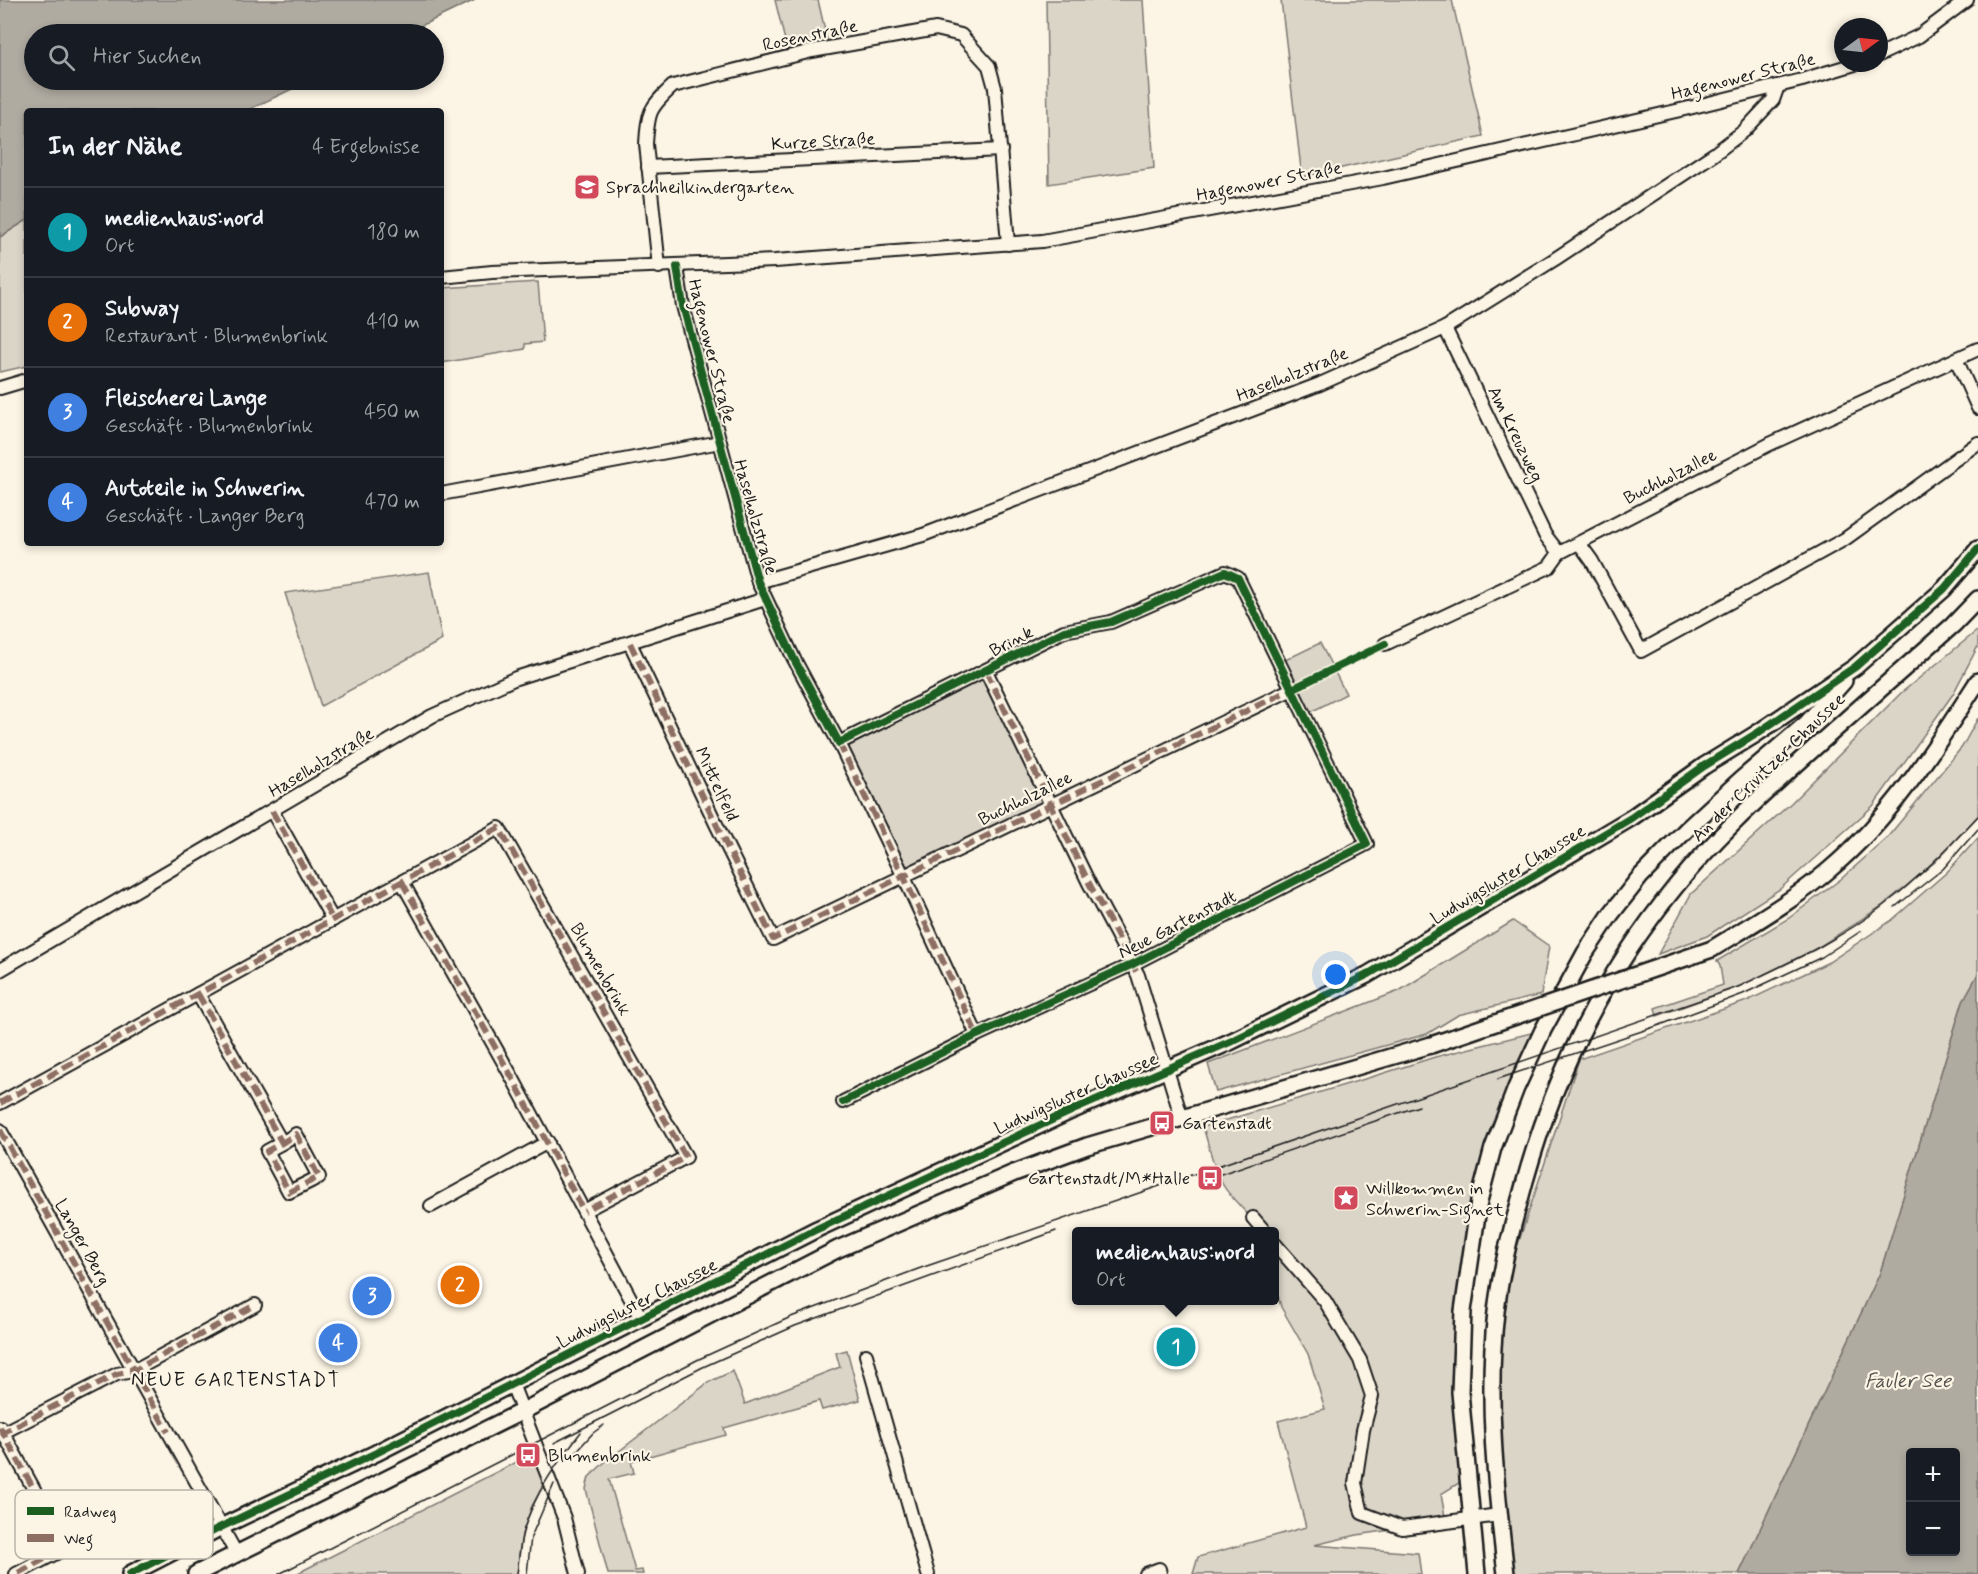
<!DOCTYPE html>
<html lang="de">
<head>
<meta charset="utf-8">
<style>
	:root { --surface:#171b24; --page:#242831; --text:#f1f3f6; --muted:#9ea1a6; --line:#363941; --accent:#8c9099 }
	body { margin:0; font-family:Mynerve,sans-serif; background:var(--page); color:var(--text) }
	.controls { position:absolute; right:18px; bottom:18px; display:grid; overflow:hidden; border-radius:6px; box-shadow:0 3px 9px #0003 }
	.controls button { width:54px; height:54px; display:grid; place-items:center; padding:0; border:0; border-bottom:2px solid var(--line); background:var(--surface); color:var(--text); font:30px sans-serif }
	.compass { position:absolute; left:1834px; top:18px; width:54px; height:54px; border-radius:50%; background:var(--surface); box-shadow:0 3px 9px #0003; rotate:75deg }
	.you { position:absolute; left:1336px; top:975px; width:21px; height:21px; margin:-15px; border:4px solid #fff; border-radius:50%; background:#1a73e8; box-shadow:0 0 0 9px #1a73e833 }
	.badge { display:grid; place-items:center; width:39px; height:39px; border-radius:50%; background:var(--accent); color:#fff; font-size:20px; font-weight:700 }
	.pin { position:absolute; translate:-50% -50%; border:3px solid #fff; box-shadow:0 2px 6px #0006 }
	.popup { position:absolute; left:1072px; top:1227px; width:207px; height:78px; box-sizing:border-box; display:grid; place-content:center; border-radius:6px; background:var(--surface); filter:drop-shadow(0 2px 4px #0005); font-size:20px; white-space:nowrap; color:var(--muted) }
	.popup b { font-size:22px; color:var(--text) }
	.popup::after { content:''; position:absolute; left:50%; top:100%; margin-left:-12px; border:12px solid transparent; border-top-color:var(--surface) }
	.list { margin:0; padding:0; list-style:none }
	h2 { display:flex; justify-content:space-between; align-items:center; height:78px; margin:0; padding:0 24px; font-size:26px }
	h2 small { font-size:20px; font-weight:400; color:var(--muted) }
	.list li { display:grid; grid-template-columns:39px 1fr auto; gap:18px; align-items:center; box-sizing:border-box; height:90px; padding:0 24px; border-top:2px solid var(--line) }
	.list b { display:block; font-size:22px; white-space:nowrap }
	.list p { margin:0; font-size:20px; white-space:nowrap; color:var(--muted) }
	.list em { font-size:20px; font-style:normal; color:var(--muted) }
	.icon { flex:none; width:33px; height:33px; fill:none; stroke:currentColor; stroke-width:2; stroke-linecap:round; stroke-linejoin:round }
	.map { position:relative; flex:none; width:1978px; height:1574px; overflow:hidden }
	.search { position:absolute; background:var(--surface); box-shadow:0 3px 9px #0003; left:24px; top:24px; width:420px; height:66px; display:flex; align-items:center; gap:15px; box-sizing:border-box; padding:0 21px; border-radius:33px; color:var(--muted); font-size:22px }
	.panel { position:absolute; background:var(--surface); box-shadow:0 3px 9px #0003; left:24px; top:108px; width:420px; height:438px; border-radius:6px }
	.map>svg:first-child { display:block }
	.green { fill:#dbd5c8; stroke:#7c7872; stroke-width:1.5 }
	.water { fill:#b0aba1; stroke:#75726c; stroke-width:1.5; fill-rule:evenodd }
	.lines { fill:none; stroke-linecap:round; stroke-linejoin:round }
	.minor-casing { stroke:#1c1c1c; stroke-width:16 }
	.tertiary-casing { stroke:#1c1c1c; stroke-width:20 }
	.minor { stroke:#fcf5e5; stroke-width:12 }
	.tertiary { stroke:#fcf5e5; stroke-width:15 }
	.tram { stroke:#1c1c1c; stroke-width:1.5 }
	.tertiary-bridge-casing { stroke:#1c1c1c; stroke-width:20; stroke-linecap:butt }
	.tertiary-bridge { stroke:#fcf5e5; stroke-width:15 }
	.quiet { stroke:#8d6e63; stroke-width:6; stroke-dasharray:12 6; stroke-linecap:butt }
	.cycleway-casing { stroke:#fcf5e5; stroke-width:11 }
	.cycleway { stroke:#1b5e20; stroke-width:8 }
	.labels { text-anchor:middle; stroke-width:4.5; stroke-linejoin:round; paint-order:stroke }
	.street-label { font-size:18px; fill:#1c1c1c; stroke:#fcf5e5 }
	.poi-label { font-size:18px; fill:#1c1c1c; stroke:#fcf5e5; text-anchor:start }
	.neighbourhood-label { font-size:20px; letter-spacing:1.5px; fill:#1c1c1c; stroke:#fcf5e5 }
	.water-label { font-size:20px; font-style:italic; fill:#575551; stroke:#fcf5e5 }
	.key { fill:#fcf5e5; stroke:#b9b4a9; stroke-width:1.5 }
	.key-label { font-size:16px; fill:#1c1c1c }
</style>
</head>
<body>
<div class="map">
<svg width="1978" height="1574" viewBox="0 0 1978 1574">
	<rect width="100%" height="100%" fill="#fcf5e5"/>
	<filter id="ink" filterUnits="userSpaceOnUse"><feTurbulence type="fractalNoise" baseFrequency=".0167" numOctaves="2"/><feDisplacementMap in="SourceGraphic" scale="12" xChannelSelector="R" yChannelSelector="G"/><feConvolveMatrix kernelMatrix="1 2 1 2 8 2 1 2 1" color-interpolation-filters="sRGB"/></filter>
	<g filter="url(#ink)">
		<!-- green -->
		<g class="green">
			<path d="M 775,0 L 818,0 L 829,48 L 789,57 Z"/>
			<path d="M 1046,0 L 1143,0 L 1154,168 L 1049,184 Z"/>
			<path d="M 1281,0 L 1452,0 L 1483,136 L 1302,177 Z"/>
			<path d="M 27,220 L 27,366 L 0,372 L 0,237 Z"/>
			<path d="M 538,282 L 543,342 L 525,344 L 525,349 L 441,363 L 441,288 Z"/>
			<path d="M 429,572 L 442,640 L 321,706 L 285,593 Z"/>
			<path d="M 1978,630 L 1978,646 L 1953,694 L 1873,806 L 1780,889 L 1707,936 L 1658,954 L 1691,894 L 1791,803 L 1901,693 Z"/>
			<path d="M 1320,643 L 1346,694 L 1305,715 L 1279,663 Z"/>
			<path d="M 986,671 L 1051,805 L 904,877 L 839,743 Z"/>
			<path d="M 1978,718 L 1978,816 L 1935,862 L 1882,906 L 1816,949 L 1738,987 L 1657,1016 L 1655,1008 L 1723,985 L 1720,966 L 1717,961 L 1789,918 L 1841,879 L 1886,839 L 1962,747 Z"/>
			<path d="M 1978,838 L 1978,974 L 1963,1001 L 1880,1273 L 1739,1574 L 1506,1574 L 1499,1515 L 1496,1311 L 1579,1059 L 1747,1001 L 1829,962 L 1892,920 L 1947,872 Z"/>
			<path d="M 1513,921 L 1549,946 L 1541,995 L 1458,1015 L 1427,1034 L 1216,1092 L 1208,1064 L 1399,991 Z"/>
			<path d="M 1543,1030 L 1493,1148 L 1463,1311 L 1467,1478 L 1441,1494 L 1446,1522 L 1357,1535 L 1314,1545 L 1418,1553 L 1421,1574 L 1193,1574 L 1198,1557 L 1306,1527 L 1278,1421 L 1325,1409 L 1308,1354 L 1281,1307 L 1275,1285 L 1275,1232 L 1261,1231 C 1251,1214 1232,1201 1223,1185 C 1213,1168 1209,1145 1203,1127 L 1378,1075 L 1435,1057 Z"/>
			<path d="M 847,1350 L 860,1400 L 822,1410 L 819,1401 L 724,1428 L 726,1435 L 631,1461 L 634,1473 L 609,1479 L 635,1571 L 642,1570 L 643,1574 L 608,1574 L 586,1489 L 589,1477 L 605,1462 L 709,1382 L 733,1371 L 745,1404 L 840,1367 L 836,1353 Z"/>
			<path d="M 538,1451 L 548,1476 L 532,1506 L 522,1534 L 517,1574 L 296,1574 Z"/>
		</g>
		<!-- water -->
		<g class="water">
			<path d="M 0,0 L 475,0 L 404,34 L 34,34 L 34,80 L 311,80 L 246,111 L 27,111 L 27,220 L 0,237 Z"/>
			<path d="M 1978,974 L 1978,1574 L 1739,1574 L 1880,1273 L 1963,1001 ZM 1910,1452 L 1956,1452 L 1956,1552 L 1910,1552 Z"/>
		</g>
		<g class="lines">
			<!-- minor casing -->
			<g class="minor-casing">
				<g id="minor">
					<path d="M 1879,55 L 1919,36 L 1967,0"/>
					<path d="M 648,167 L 1001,150"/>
					<path d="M 659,267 L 646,144 C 648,112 649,108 673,86 L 812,51 L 936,29 L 961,35 L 989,66 L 995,88 L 1008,244"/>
					<path d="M 677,267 L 683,306 L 758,582 L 794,659 L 839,743 L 1064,631 L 1111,622 L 1225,572 L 1238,578 L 1367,844 L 1133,964 L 977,1035 L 843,1102"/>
					<path d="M 441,277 L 492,272 L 775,261 L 1042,241 L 1383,178 L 1689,108 L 1802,80 L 1858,63"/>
					<path d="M 1445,328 L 1545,535 L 1559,553"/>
					<path d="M 1956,359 L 1978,408"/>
					<path d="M 0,388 L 27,380"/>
					<path d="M 441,494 L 720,442"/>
					<path d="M 1579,543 L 1592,561 L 1641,651 L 1845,539 L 1978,443"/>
					<path d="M 758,582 L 923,535 L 1320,384 L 1445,328 L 1555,259 L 1714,154 L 1744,131 L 1773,100 L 1778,86"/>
					<path d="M 630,643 L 717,826 L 773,939 L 1292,689"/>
					<path d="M 1385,644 L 1549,567 L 1559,553 L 1770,444 L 1978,349"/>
					<path d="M 986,671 L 1089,883 L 1138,975 L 1182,1119"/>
					<path d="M 839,743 L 904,877 L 977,1035"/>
					<path d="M 272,811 L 333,920"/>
					<path d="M 402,882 L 513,1079 L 641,1318"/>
					<path d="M 0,970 L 432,716 L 516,678 L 765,599"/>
					<path d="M 198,994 L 282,1143 L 267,1151 L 289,1192 L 319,1177 L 296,1134 L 282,1143"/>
					<path d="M 0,1103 L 499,828 L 686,1157 L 584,1211"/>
					<path d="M 0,1130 L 236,1553"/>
					<path d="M 431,1206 L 548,1142"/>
					<path d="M 1253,1218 L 1265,1232"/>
					<path d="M 1275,1244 L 1325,1301 L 1360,1360 L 1372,1396 L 1363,1430 L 1355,1483 L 1362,1513 L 1402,1528 L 1499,1515"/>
					<path d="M 866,1355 L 928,1574"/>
					<path d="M 512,1384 L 564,1518 L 578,1574"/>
					<path d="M 0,1427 L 66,1548 L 16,1574"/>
					<path d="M 0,1434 L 117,1374 L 133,1371 L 255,1305"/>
					<path d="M 1146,1574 L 1159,1569 L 1160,1574"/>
				</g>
			</g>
			<!-- tertiary casing -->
			<g class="tertiary-casing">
				<g id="tertiary">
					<path d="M 1712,949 C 1752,924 1793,901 1829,870 C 1891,818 1935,748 1978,681"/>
					<path d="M 130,1574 L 221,1527 L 376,1453 L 817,1229 L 1073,1110 L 1232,1041 L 1367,975 L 1631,818 L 1704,766 L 1756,734 L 1855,667 L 1944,589 L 1978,549"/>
					<path d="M 196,1574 L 523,1411 L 838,1249 L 1014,1173 L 1087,1146 L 1431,1045"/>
					<path d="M 1477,1574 L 1460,1392 L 1463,1311 L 1479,1201 L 1493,1148 L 1516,1088 L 1543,1030 L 1585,953 L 1611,914 L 1640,877 L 1687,829 L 1738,782 L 1807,723 L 1844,681"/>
					<path d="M 1506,1574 C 1496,1488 1486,1399 1496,1312 C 1500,1276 1509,1238 1519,1203 C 1550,1083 1598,982 1676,886 C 1714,839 1758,799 1802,759 C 1852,714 1902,670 1953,625 L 1978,599"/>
				</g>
			</g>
			<!-- minor -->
			<use href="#minor" class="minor"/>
			<!-- tertiary -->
			<use href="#tertiary" class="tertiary"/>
			<!-- tram -->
			<g class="tram">
				<path d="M 1895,907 L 1943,869 L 1978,829"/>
				<path d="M 1498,1079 L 1660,1025 L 1743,994 L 1822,957 L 1861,931"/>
				<path d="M 1215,1176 L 1419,1106"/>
				<path d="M 554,1443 L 703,1367 L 795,1326 L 1056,1231"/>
				<path d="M 574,1454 L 593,1433 L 604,1425"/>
				<path d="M 279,1574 L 699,1359 L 791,1317 L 918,1269 L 1738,987 C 1788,963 1840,940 1884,905 C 1918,879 1948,848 1978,816"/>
				<path d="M 517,1574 C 519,1560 519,1546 523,1532 C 534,1494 557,1463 581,1432"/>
				<path d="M 527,1574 L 531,1537 L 554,1484"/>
			</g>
			<!-- tertiary-bridge casing -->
			<g class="tertiary-bridge-casing">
				<path id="tertiary-bridge" d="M 1431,1045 L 1712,949"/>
			</g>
			<!-- tertiary-bridge -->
			<use href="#tertiary-bridge" class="tertiary-bridge"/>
			<!-- quiet -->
			<g class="quiet">
				<path d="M 630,643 L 717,826 L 773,939 L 1296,687"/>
				<path d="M 986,671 L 1089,883 L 1138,975"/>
				<path d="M 839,743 L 904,877 L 977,1035"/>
				<path d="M 272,811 L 333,920"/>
				<path d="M 402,882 L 513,1079 L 581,1206"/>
				<path d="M 198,994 L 282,1143 L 267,1151 L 289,1192 L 319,1177 L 296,1134 L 282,1143"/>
				<path d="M 0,1103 L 499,828 L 686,1157 L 584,1211"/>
				<path d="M 0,1130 L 168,1432"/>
				<path d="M 0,1427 L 66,1548 L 16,1574"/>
				<path d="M 0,1434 L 117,1374 L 133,1371 L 255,1305"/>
			</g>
			<!-- cycleway casing -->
			<g class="cycleway-casing">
				<g id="cycleway">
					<path d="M 677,267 L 683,306 L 758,582 L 794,659 L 839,743 L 1064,631 L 1111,622 L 1225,572 L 1238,578 L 1367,844 L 1133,964 L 977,1035 L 843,1102"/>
					<path d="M 1292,689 L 1385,644"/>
					<path d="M 130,1574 L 221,1527 L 376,1453 L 817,1229 L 1073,1110 L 1232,1041 L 1367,975 L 1631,818 L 1704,766 L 1756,734 L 1855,667 L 1944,589 L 1978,549"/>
				</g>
			</g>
			<!-- cycleway -->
			<use href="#cycleway" class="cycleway"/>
		</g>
	</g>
	<!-- icons -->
	<defs>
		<g id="school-square" transform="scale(1.35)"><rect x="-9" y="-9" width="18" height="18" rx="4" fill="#d1495b" stroke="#fcf5e5"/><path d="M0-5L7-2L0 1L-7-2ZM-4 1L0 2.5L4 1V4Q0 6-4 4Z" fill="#fff"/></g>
		<g id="bus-square" transform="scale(1.35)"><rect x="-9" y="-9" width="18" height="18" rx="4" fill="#d1495b" stroke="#fcf5e5"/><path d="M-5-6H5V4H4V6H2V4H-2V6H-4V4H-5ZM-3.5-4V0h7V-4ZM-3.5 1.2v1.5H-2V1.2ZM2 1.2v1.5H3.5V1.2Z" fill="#fff"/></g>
		<g id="sight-square" transform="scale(1.35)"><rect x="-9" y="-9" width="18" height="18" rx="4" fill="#d1495b" stroke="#fcf5e5"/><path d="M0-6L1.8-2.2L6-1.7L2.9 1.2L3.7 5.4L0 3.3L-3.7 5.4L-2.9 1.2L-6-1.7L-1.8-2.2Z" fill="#fff"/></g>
	</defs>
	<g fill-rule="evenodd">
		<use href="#school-square" x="587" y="187"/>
		<use href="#bus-square" x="1162" y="1123"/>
		<use href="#bus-square" x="1210" y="1178"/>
		<use href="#sight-square" x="1346" y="1198"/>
		<use href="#bus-square" x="528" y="1455"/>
	</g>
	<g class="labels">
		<!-- street labels -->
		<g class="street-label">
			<text transform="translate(810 35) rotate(-12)" y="6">Rosenstraße</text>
			<text transform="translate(1743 76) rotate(-14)" y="6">Hagenower Straße</text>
			<text transform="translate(823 141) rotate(-3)" y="6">Kurze Straße</text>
			<text transform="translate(1269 181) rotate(-11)" y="6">Hagenower Straße</text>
			<text transform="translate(712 351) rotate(76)" y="6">Hagenower Straße</text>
			<text transform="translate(1292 374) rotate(-22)" y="6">Haselholzstraße</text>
			<text transform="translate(1516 434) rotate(64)" y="6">Am Kreuzweg</text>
			<text transform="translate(1670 476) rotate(-27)" y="6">Buchholzallee</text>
			<text transform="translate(756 517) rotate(74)" y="6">Haselholzstraße</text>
			<text transform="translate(1011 641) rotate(-28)" y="6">Brink</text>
			<text transform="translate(321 762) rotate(-31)" y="6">Haselholzstraße</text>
			<text transform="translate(1768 767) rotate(-44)" y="6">An der Crivitzer Chaussee</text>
			<text transform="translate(717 784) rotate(65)" y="6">Mittelfeld</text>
			<text transform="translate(1025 798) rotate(-26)" y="6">Buchholzallee</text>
			<text transform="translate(1508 874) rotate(-31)" y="6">Ludwigsluster Chaussee</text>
			<text transform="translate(1177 924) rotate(-27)" y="6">Neue Gartenstadt</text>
			<text transform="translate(601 969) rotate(60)" y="6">Blumenbrink</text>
			<text transform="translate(1076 1093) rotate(-24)" y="6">Ludwigsluster Chaussee</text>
			<text transform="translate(83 1242) rotate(61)" y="6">Langer Berg</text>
			<text transform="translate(637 1303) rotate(-27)" y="6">Ludwigsluster Chaussee</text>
		</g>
		<!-- poi labels -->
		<g class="poi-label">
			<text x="606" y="193">Sprachheilkindergarten</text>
			<text x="1182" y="1129">Gartenstadt</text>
			<text x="1190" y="1184" text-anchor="end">Gartenstadt/M*Halle</text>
			<text x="1366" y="1194">Willkommen in<tspan x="1366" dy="21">Schwerin-Signet</tspan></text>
			<text x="548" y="1461">Blumenbrink</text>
		</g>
		<!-- neighbourhood labels -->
		<g class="neighbourhood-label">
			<text x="236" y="1386">NEUE GARTENSTADT</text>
		</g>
		<!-- water labels -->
		<g class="water-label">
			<text x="1908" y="1387">Fauler See</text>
		</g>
	</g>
	<!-- legend -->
	<rect x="15" y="1490" width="198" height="69" rx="9" class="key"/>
	<rect x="27" y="1507" width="27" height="8" fill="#1b5e20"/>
	<rect x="27" y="1534" width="27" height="8" fill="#8d6e63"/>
	<g class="key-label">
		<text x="64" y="1517">Radweg</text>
		<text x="64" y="1544">Weg</text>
	</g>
</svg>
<div class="controls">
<button>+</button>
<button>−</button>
</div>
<svg class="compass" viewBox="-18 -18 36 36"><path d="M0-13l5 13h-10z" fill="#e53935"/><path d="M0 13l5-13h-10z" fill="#9ea1a6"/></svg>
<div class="you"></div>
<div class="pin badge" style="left:1176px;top:1347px;background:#0f9aa8">1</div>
<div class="popup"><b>medienhaus:nord</b>Ort</div>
<div class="pin badge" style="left:460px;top:1285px;background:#e8710a">2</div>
<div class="pin badge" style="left:372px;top:1296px;background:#3f7fe0">3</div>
<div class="pin badge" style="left:338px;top:1343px;background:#3f7fe0">4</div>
<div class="search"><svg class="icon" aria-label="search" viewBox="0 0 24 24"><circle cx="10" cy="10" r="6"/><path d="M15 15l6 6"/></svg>Hier suchen</div>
<section class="panel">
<h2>In der Nähe<small>4 Ergebnisse</small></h2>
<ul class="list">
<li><span class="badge" style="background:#0f9aa8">1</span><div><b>medienhaus:nord</b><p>Ort</p></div><em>180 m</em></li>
<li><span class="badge" style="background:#e8710a">2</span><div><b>Subway</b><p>Restaurant · Blumenbrink</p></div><em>410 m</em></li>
<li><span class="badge" style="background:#3f7fe0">3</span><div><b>Fleischerei Lange</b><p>Geschäft · Blumenbrink</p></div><em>450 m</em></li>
<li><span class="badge" style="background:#3f7fe0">4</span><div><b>Autoteile in Schwerin</b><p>Geschäft · Langer Berg</p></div><em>470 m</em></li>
</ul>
</section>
</div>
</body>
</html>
